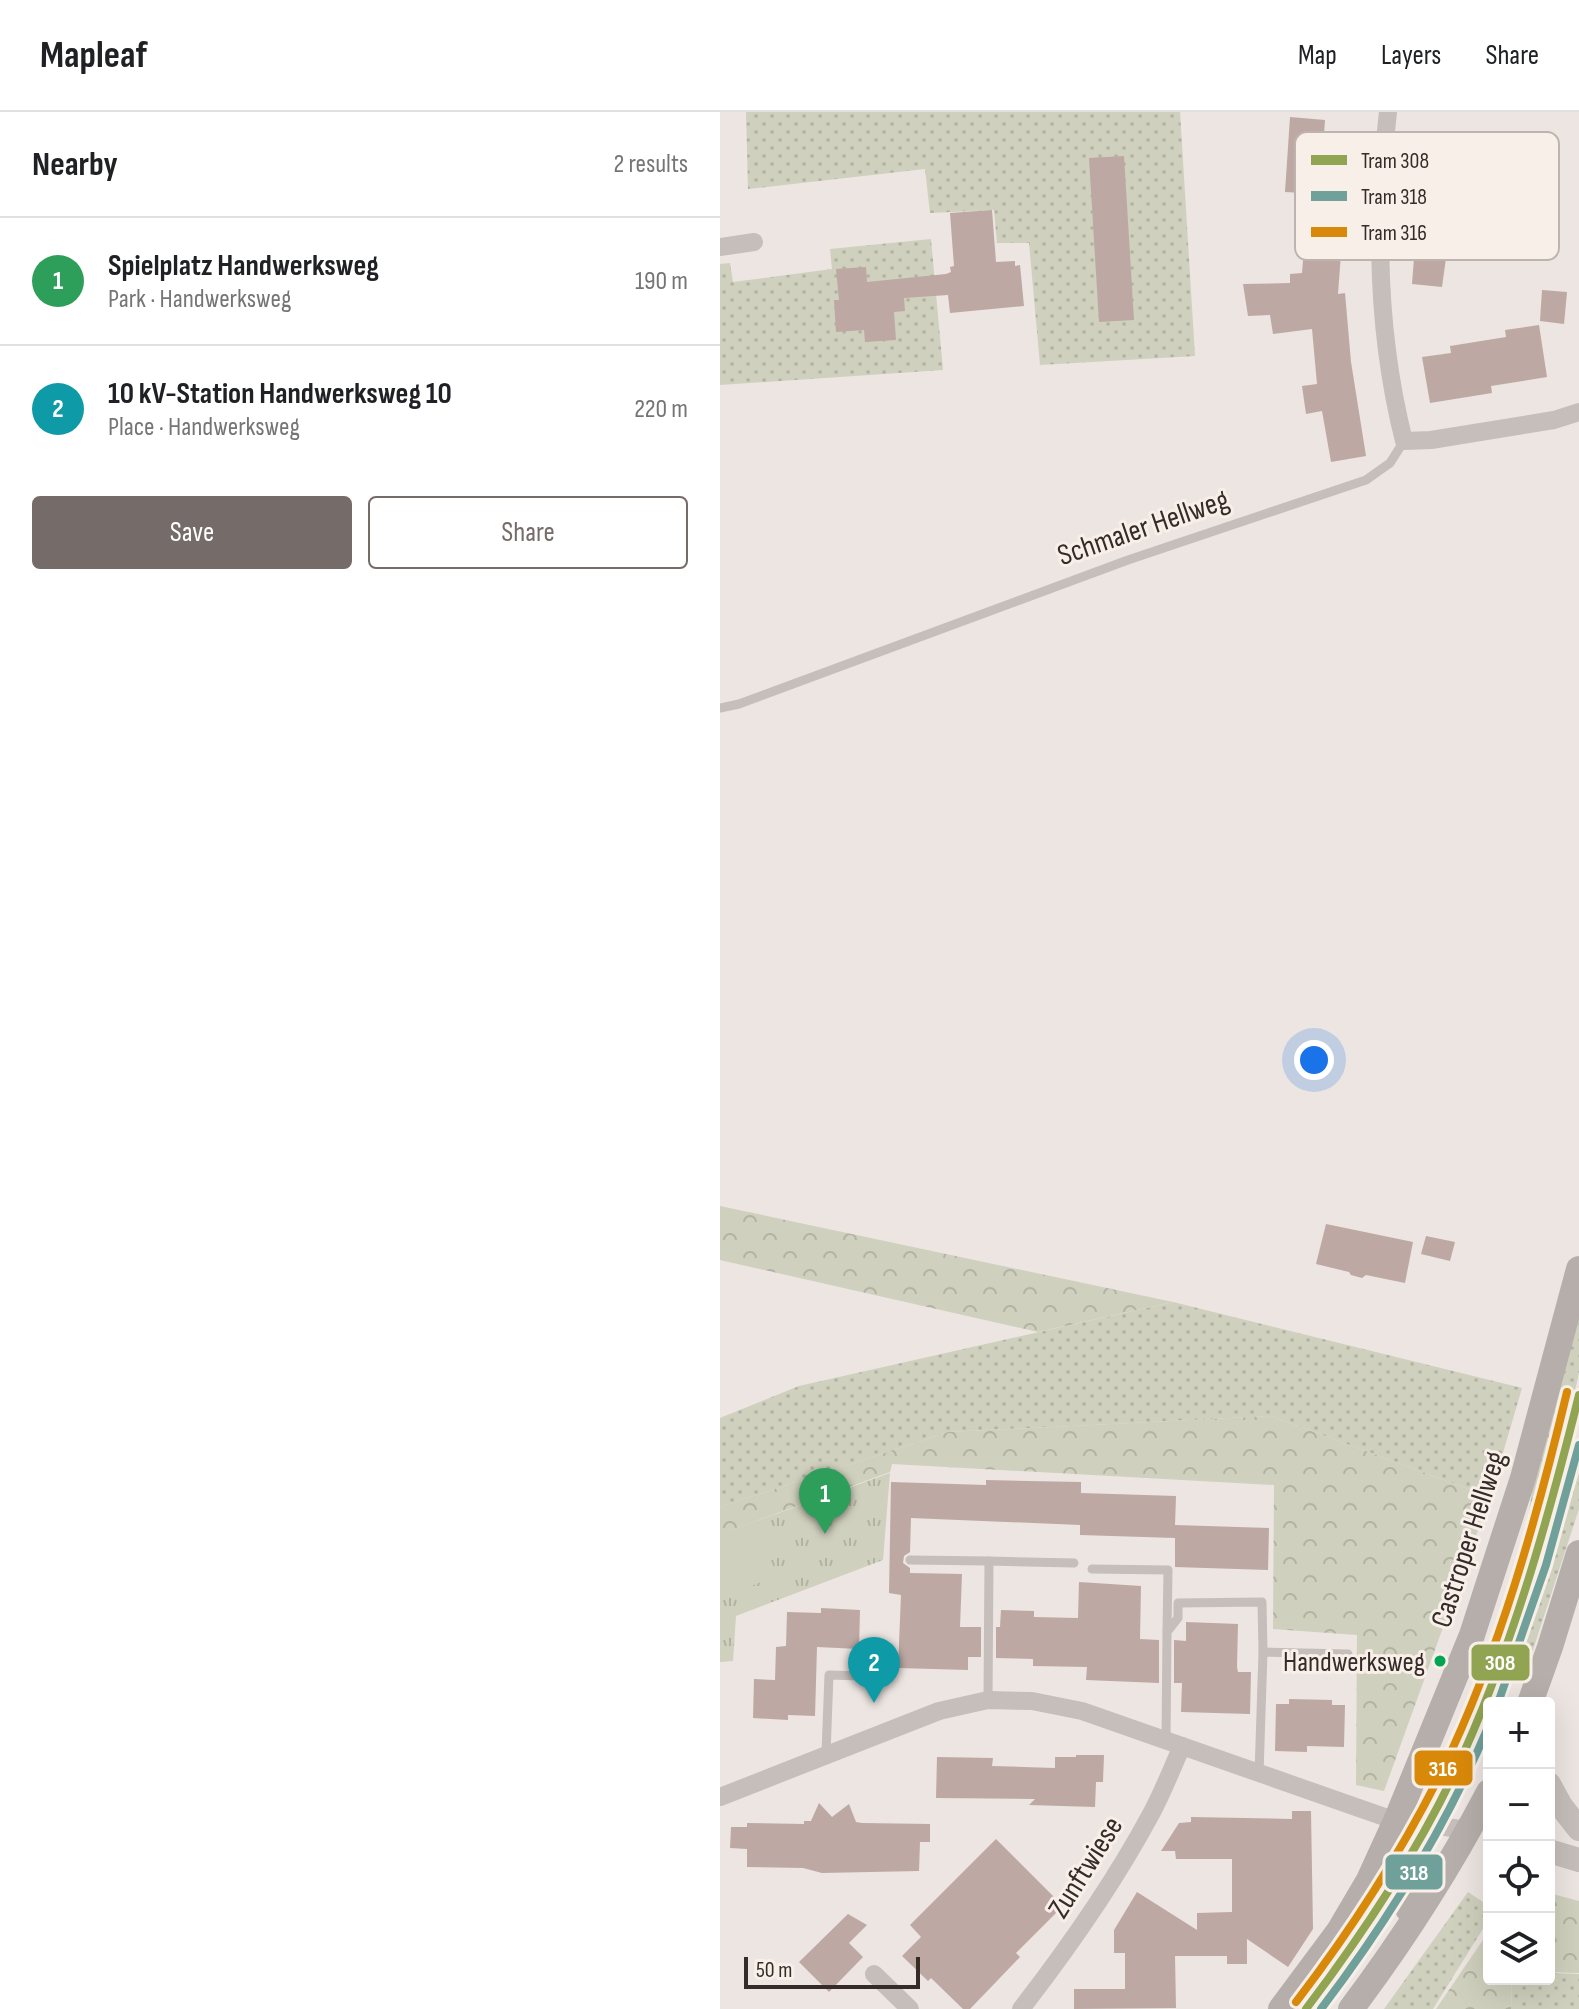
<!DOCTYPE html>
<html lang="en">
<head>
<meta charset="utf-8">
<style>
	:root { --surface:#fff; --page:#f6f6f6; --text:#202124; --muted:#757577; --line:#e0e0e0; --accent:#756c69 }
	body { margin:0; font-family:"Sofia Sans Condensed",sans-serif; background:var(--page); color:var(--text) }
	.controls { position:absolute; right:24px; bottom:24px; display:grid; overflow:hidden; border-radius:8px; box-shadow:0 8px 32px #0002 }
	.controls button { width:72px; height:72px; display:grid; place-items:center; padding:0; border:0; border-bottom:2px solid var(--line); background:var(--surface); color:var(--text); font:40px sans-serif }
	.scale { position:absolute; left:24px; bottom:20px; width:176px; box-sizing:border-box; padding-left:8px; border:4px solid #352b29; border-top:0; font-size:22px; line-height:28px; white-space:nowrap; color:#352b29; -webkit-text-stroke:6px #f8efe9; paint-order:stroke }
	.you { position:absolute; left:594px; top:948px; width:28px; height:28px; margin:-20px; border:6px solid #fff; border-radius:50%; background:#1a73e8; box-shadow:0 0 0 12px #1a73e833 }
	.badge { display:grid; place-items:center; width:52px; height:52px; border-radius:50%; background:var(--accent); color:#fff; font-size:26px; font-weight:700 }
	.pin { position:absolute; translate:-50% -66px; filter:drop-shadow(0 2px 4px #0008) }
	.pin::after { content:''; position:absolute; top:42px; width:28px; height:24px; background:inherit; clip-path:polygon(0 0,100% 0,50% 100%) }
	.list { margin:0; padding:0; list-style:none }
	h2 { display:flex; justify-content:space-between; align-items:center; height:104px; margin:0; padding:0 32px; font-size:34px }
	h2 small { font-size:26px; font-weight:400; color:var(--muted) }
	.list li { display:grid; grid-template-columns:52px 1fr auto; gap:24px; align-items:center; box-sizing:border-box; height:128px; padding:0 32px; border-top:2px solid var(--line) }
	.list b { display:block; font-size:30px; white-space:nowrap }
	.list p { margin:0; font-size:26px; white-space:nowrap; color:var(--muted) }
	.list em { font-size:26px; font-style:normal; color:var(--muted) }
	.actions { display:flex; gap:16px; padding:24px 32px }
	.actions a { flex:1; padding:18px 0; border:2px solid var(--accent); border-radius:8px; text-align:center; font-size:28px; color:var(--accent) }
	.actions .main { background:var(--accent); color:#fff }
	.icon { flex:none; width:44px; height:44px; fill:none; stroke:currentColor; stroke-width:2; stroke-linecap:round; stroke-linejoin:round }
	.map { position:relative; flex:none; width:859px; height:1897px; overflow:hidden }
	header { display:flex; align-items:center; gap:48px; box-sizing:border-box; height:112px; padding:0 40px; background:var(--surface); border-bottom:2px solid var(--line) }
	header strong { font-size:38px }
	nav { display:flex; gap:44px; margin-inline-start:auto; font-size:28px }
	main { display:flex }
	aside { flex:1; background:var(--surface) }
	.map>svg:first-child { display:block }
	.grass { fill:url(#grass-dots) }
	.forest { fill:url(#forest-crowns) }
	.park { fill:url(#park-tufts) }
	.pitch { fill:#cfd0bd }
	.building { fill:#bea8a4 }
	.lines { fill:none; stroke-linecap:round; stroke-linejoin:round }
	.service { stroke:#c5beba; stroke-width:9 }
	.minor { stroke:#c5beba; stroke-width:18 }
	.tertiary { stroke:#c5beba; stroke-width:24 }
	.secondary { stroke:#b6aeab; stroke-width:26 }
	.tram-1-casing { stroke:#f8efe9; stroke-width:14 }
	.tram-2-casing { stroke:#f8efe9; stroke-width:14 }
	.tram-3-casing { stroke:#f8efe9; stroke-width:14 }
	.tram-1 { stroke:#90a451; stroke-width:8 }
	.tram-2 { stroke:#6fa19a; stroke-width:8 }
	.tram-3 { stroke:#d98909; stroke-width:8 }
	.bus-dot { fill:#00a651; stroke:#f8efe9; stroke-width:3 }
	.labels { text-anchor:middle; stroke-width:6; stroke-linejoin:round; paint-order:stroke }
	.bus-label { font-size:28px; fill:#352b29; stroke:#f8efe9; text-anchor:end }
	.street-label { font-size:30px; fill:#352b29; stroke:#f8efe9 }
	.key { fill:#f8efe9; stroke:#beb4af; stroke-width:2 }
	.key-label { font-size:22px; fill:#352b29 }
	.line-badge { stroke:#f8efe9; stroke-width:3 }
	.badge-label { font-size:22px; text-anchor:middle; font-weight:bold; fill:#fff }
</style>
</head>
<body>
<header>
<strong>Mapleaf</strong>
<nav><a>Map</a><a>Layers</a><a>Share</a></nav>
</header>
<main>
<aside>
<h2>Nearby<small>2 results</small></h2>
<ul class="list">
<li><span class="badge" style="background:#2e9e5b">1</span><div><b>Spielplatz Handwerksweg</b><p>Park · Handwerksweg</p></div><em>190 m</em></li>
<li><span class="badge" style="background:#0f9aa8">2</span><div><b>10 kV-Station Handwerksweg 10</b><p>Place · Handwerksweg</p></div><em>220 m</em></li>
</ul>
<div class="actions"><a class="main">Save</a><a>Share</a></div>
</aside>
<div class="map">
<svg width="859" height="1897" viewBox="0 0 859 1897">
	<defs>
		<pattern id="grass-dots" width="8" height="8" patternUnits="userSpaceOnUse" patternTransform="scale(2)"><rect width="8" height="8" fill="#cfd0bd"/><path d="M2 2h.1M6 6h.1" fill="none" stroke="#b2b3a2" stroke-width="1.8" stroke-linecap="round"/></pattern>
		<pattern id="forest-crowns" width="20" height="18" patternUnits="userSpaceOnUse" patternTransform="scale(2)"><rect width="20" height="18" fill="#cfd0bd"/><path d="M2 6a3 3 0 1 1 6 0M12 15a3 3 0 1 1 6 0" fill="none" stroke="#b2b3a2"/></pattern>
		<pattern id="park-tufts" width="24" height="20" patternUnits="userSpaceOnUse" patternTransform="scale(2)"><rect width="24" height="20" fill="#cfd0bd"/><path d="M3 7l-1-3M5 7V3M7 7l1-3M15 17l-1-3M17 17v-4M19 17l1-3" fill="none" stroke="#b2b3a2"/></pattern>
	</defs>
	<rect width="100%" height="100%" fill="#ece5e1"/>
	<!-- grass -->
	<g class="grass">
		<path d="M 26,0 L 460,0 L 475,244 L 320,253 L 309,131 L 277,131 L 274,98 L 210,101 L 205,57 L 28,77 Z"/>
		<path d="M 211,127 L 223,258 L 0,273 L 0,152 L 10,151 L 13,170 L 112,157 L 110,137 Z"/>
		<path d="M 453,1190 L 802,1276 L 770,1385 L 551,1304 L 228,1320 L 0,1395 L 0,1306 L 79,1274 Z"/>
		<path d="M 859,1196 L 859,1260 L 850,1302 L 810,1446 L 779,1538 L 769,1533 L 805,1426 L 814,1366 Z"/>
		<path d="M 859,1361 L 859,1397 L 809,1550 L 801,1546 Z"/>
		<path d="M 748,1780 L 769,1794 L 769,1807 L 713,1897 L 664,1897 Z"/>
		<path d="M 829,1861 L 859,1862 L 859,1897 L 791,1897 L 792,1867 L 829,1867 Z"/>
	</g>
	<!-- forest -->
	<g class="forest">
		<path d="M 0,1094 L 453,1190 L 318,1220 L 0,1148 Z"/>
		<path d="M 551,1304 L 770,1385 L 664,1679 L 636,1673 L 637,1523 L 553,1517 L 554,1373 L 172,1352 L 170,1360 L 0,1422 L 0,1395 L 228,1320 Z"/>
		<path d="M 829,1781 L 859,1789 L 859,1861 L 829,1860 Z"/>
		<path d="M 769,1819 L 769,1867 L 792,1867 L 791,1897 L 716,1897 Z"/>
	</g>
	<!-- park -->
	<path class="park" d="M 170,1361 L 163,1448 L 16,1504 L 13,1549 L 0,1550 L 0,1422 Z"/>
	<!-- pitch -->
	<path class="pitch" d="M 36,1409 L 57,1464 L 0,1486 L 0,1422 Z"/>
	<!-- building -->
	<g class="building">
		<path d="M 570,5 L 605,8 L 600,82 L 565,80 Z"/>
		<path d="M 765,20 L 800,23 L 793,120 L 769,119 L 767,142 L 727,139 L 722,175 L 692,172 L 697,107 L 758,111 Z"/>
		<path d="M 404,44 L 414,208 L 379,210 L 369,46 Z"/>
		<path d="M 272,98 L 276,150 L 295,149 L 295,154 L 300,153 L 304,194 L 230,201 L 228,183 L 184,186 L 185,199 L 174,200 L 176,228 L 145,230 L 144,218 L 116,220 L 114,188 L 119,188 L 116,157 L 146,155 L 147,170 L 226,162 L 231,160 L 230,155 L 234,154 L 230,101 Z"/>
		<path d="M 587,98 L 624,101 L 618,182 L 625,181 L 631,250 L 646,344 L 611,350 L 602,299 L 586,302 L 582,274 L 597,272 L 592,217 L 553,222 L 550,203 L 528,204 L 523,172 L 570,171 L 570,162 L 582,161 Z"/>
		<path d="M 822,178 L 847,180 L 844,212 L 820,209 Z"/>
		<path d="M 819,213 L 827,265 L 771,274 L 772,281 L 710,291 L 702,245 L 731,241 L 730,234 L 786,225 L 785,218 Z"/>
		<path d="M 606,1112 L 693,1130 L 685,1171 L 646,1163 L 642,1166 L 631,1163 L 629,1160 L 596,1152 Z"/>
		<path d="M 706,1124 L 735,1130 L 730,1149 L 701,1142 Z"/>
		<path d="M 266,1368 L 361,1370 L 361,1381 L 456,1384 L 455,1413 L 549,1416 L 548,1458 L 455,1455 L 455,1426 L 360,1423 L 360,1413 L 191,1406 L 190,1440 L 184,1444 L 183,1451 L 190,1456 L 190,1461 L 242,1462 L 240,1515 L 261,1515 L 261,1545 L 248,1545 L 248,1558 L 178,1556 L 181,1483 L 169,1481 L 171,1370 L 266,1373 Z"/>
		<path d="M 359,1470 L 421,1474 L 420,1527 L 439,1528 L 439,1571 L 366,1568 L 367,1555 L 313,1554 L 313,1547 L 276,1546 L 276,1515 L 280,1515 L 281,1498 L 314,1499 L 314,1505 L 358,1506 Z"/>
		<path d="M 101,1496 L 140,1498 L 139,1537 L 97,1535 L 95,1604 L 68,1603 L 68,1608 L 33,1606 L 34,1567 L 55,1568 L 56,1535 L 66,1534 L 67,1500 L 101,1501 Z"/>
		<path d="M 466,1510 L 518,1512 L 517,1555 L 518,1560 L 531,1560 L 530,1602 L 461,1600 L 462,1571 L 454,1571 L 454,1528 L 466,1529 Z"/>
		<path d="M 569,1587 L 612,1588 L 612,1593 L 625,1593 L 624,1635 L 587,1634 L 587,1640 L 555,1639 L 556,1592 L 569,1592 Z"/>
		<path d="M 356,1643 L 384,1643 L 383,1670 L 376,1670 L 375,1695 L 309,1693 L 315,1687 L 216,1686 L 217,1645 L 273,1646 L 272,1654 L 335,1656 L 335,1645 L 356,1645 Z"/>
		<path d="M 99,1691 L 112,1705 L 129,1692 L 136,1710 L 142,1711 L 210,1712 L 210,1730 L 200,1730 L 199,1759 L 102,1761 L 83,1756 L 27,1755 L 27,1737 L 10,1736 L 11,1715 L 27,1715 L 27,1711 L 84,1712 L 84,1709 L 91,1709 Z"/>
		<path d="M 572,1699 L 591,1699 L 593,1817 L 568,1855 L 527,1827 L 527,1852 L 507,1852 L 507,1844 L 455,1844 L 456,1896 L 354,1897 L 354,1877 L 405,1877 L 405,1841 L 394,1841 L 394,1818 L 417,1780 L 477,1818 L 477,1801 L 512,1800 L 512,1747 L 456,1747 L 455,1739 L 441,1739 L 459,1711 L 471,1710 L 471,1705 L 572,1707 Z"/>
		<path d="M 276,1727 L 343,1794 L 296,1841 L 300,1845 L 276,1870 L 250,1897 L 243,1897 L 211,1866 L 208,1869 L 182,1844 L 201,1825 L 190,1813 Z"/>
		<path d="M 128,1802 L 147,1813 L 129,1831 L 143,1845 L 109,1880 L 79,1850 Z"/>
	</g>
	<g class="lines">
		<!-- service -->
		<g class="service">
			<path d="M 0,596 L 19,592 L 408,448 L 646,368 L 670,351 L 684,329"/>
			<path d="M 190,1448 L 269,1449"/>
			<path d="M 372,1457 L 448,1458 L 447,1519"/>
			<path d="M 268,1588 L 269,1449 L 354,1451"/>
			<path d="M 446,1627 L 447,1520 L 458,1506 L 458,1491 L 542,1490 L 543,1540"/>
			<path d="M 106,1641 L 109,1563 L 144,1564"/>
			<path d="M 539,1662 L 543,1540 L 628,1542"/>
		</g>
		<!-- minor -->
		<g class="minor">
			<path d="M 668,0 C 655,109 657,222 684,329 L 711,328 L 834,308 L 859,300"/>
			<path d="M 0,135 L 34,130"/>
			<path d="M 0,1685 L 219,1599 L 268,1588 L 312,1589 L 362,1599 L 676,1709 L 749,1718"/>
			<path d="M 154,1862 L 190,1897"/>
			<path d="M 301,1897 C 349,1835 394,1771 431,1702 C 443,1680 452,1656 462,1634"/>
		</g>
		<!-- tertiary -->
		<g class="tertiary">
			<path d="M 829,1672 L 841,1694 L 859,1717"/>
			<path d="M 829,1739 L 859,1748"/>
		</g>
		<!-- secondary -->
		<g class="secondary">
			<path d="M 810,1591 L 830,1535 L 859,1441"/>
			<path d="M 676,1709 C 697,1744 710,1759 688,1797"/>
			<path d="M 561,1897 L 619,1819 L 649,1768 L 676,1709 L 752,1523 L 803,1366 L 859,1157"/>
			<path d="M 631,1897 C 683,1828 729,1756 769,1680"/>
		</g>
		<!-- tram-1 casing -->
		<g class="tram-1-casing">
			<path id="tram-1" d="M 586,1897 C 642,1823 694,1746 734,1662 C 791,1541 827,1412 859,1283"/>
		</g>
		<!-- tram-2 casing -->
		<g class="tram-2-casing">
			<g id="tram-2">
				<path d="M 778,1591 L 826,1453 L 859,1333"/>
				<path d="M 601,1897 C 668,1809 726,1715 769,1613"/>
			</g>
		</g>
		<!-- tram-3 casing -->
		<g class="tram-3-casing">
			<path id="tram-3" d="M 576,1890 C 632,1817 681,1741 722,1659 C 780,1539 816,1409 847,1280"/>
		</g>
		<!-- tram-1 -->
		<use href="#tram-1" class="tram-1"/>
		<!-- tram-2 -->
		<use href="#tram-2" class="tram-2"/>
		<!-- tram-3 -->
		<use href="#tram-3" class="tram-3"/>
	</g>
	<!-- markers -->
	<circle class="bus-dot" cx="720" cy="1549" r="7"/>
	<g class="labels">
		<!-- bus labels -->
		<g class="bus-label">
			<text x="705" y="1559">Handwerksweg</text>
		</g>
		<!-- street labels -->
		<g class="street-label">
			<text transform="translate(423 415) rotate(-19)" y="10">Schmaler Hellweg</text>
			<text transform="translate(748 1427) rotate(-72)" y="10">Castroper Hellweg</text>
			<text transform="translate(365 1755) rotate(-58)" y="10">Zunftwiese</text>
		</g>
	</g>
	<!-- legend -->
	<rect x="575" y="20" width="264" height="128" rx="12" class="key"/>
	<rect x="591" y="43" width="36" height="10" fill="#90a451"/>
	<rect x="591" y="79" width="36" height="10" fill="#6fa19a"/>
	<rect x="591" y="115" width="36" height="10" fill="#d98909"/>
	<g class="key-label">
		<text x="641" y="56">Tram 308</text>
		<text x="641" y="92">Tram 318</text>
		<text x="641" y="128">Tram 316</text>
	</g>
	<g class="line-badge">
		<rect x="750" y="1531" width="61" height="39" rx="8" fill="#90a451"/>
		<rect x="693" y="1637" width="61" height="38" rx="8" fill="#d98909"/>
		<rect x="664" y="1741" width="60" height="38" rx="8" fill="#6fa19a"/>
	</g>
	<g class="badge-label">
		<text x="780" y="1558">308</text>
		<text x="723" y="1664">316</text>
		<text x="694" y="1768">318</text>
	</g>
</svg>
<div class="controls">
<button>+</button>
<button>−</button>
<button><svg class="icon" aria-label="locate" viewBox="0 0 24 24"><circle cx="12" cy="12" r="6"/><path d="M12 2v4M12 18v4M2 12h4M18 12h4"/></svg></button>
<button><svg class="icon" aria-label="layers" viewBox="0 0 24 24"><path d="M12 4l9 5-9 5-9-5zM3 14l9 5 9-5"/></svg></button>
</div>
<div class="scale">50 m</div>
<div class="you"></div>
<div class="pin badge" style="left:105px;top:1422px;background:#2e9e5b">1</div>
<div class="pin badge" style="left:154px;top:1591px;background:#0f9aa8">2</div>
</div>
</main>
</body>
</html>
